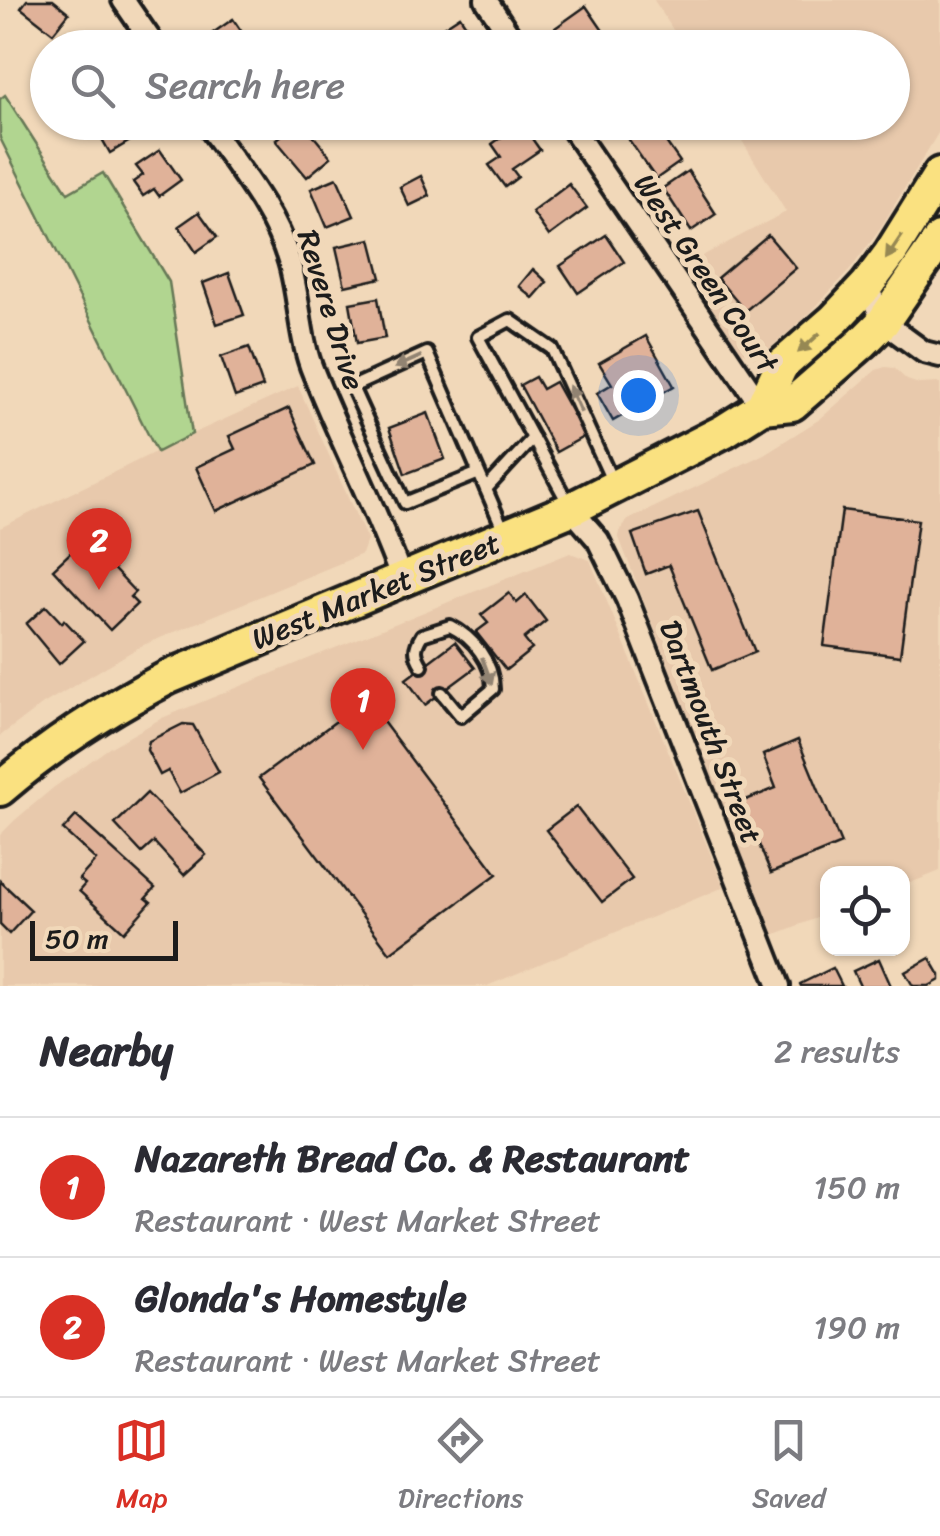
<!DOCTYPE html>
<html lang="en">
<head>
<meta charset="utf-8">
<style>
	:root { --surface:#fff; --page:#f2f2f3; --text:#2b2b33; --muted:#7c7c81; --line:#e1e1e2; --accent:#d93025 }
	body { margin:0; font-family:Sriracha,sans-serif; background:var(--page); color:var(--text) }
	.controls { position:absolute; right:30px; bottom:30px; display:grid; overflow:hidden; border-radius:20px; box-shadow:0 2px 8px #0004 }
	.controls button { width:90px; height:90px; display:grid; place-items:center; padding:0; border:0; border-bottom:2px solid var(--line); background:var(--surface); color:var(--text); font:50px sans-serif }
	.scale { position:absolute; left:30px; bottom:25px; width:148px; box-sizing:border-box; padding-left:10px; border:5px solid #1c1c1c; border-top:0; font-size:28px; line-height:35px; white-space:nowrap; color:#1c1c1c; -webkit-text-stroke:8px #f1d8b9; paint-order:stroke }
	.you { position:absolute; left:638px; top:395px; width:35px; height:35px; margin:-25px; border:8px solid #fff; border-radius:50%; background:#1a73e8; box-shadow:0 0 0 15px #1a73e833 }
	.badge { display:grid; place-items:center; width:65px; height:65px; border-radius:50%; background:var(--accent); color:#fff; font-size:32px; font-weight:700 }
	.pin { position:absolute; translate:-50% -82px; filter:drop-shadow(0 2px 5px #0008) }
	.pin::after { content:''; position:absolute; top:52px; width:35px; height:30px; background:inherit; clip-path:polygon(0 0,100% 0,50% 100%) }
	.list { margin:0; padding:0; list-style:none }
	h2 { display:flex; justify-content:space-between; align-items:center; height:130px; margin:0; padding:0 40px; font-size:42px }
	h2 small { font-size:32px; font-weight:400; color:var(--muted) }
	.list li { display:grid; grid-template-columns:65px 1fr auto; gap:30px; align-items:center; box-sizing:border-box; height:140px; padding:0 40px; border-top:2px solid var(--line) }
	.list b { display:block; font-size:38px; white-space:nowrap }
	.list p { margin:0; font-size:32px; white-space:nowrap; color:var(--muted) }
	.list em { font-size:32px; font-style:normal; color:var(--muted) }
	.icon { flex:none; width:55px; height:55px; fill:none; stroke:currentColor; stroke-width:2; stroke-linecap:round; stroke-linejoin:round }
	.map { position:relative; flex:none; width:940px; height:986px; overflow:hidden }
	.search { position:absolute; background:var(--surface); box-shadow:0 2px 8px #0004; left:30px; right:30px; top:30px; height:110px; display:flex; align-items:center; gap:25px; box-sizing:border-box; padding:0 35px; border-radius:55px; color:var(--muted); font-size:38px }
	.sheet { height:410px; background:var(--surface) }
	nav { display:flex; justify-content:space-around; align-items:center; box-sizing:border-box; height:140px; border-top:2px solid var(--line); background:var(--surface); font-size:28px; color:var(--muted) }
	nav a { display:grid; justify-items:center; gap:5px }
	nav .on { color:var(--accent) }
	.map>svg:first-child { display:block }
	.built { fill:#e8c9ac }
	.green { fill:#b1d590; stroke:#667856; stroke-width:2.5 }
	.building { fill:#e0b299; stroke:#1c1c1c; stroke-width:2.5 }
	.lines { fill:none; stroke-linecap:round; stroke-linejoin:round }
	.service-casing { stroke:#1c1c1c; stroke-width:18 }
	.minor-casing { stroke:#1c1c1c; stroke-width:28 }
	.primary-casing { stroke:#1c1c1c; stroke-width:40 }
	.service { stroke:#f1d8b9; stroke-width:10 }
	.minor { stroke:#f1d8b9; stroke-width:20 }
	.primary { stroke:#fae180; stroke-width:32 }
	.oneway { fill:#968853 }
	.oneway2 { fill:#918372 }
	.labels { text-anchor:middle; stroke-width:10; stroke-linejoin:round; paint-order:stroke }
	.street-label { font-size:30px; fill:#1c1c1c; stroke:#f1d8b9 }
</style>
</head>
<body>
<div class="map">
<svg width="940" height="986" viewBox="0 0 940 986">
	<rect width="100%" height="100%" fill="#f1d8b9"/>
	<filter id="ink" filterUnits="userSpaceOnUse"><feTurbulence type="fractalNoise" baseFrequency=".01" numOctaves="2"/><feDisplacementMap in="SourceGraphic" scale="20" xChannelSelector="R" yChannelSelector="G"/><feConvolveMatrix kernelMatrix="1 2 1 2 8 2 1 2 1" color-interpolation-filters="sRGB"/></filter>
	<g filter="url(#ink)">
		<!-- built -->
		<g class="built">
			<path d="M 654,0 L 940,0 L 940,130 L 878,232 L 850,270 L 808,315 L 764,353 L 755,358 L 742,352 L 683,266 L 786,212 L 731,123 L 892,122 L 892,48 L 684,47 Z"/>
			<path d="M 885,367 L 894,368 L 907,380 L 919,384 L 940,383 L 940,871 L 903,886 L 902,874 L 828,874 L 827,914 L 773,935 L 618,535 L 626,521 L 764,454 L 820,419 L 876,370 Z"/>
			<path d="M 298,386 L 367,540 L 362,554 L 141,646 L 43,704 L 0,736 L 0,528 L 192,434 Z"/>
			<path d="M 570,553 L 590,560 L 724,887 L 487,986 L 0,986 L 0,835 L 15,820 L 53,788 L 109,748 L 162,718 Z"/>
		</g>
		<!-- green -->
		<path class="green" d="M 5,95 L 68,193 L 103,173 L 169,282 L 192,434 L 157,452 L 0,138 L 0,99 Z"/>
		<!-- building -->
		<g class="building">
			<path d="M 27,0 L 53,0 L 69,13 L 53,33 L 21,8 Z"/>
			<path d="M 586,6 L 608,38 L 595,48 L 558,48 L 548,33 Z"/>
			<path d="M 460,16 L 475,39 L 463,48 L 422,48 L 419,43 Z"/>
			<path d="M 233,19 L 250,44 L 246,48 L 214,48 L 207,37 Z"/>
			<path d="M 108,122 L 140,122 L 145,132 L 110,153 L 97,130 Z"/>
			<path d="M 297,122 L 302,122 L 331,157 L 307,177 L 276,140 Z"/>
			<path d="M 647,122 L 652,122 L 680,162 L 656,179 L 627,137 Z"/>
			<path d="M 521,123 L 540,150 L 512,169 L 518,177 L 505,187 L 489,165 L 501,157 L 492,144 Z"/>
			<path d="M 160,150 L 181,180 L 159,196 L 154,189 L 143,196 L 133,182 L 143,175 L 136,166 Z"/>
			<path d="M 688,171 L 716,214 L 691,231 L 663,188 Z"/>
			<path d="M 421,176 L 430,196 L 409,206 L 400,187 Z"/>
			<path d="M 337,178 L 354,216 L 327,227 L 311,189 Z"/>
			<path d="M 569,184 L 587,208 L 549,236 L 532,212 Z"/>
			<path d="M 199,212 L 217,237 L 196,252 L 179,226 Z"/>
			<path d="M 606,235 L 624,262 L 578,293 L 560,266 Z"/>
			<path d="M 768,235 L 796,268 L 745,311 L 717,278 Z"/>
			<path d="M 371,239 L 381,278 L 345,286 L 336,247 Z"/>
			<path d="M 533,269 L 547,282 L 533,298 L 519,286 Z"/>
			<path d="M 229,273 L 244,315 L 217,324 L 203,283 Z"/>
			<path d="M 378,298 L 385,338 L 357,343 L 350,303 Z"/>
			<path d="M 646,336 L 674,386 L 613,421 L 597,393 L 612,384 L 599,363 Z"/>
			<path d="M 249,347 L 263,387 L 235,397 L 221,357 Z"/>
			<path d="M 535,377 L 542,389 L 555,382 L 585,436 L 556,452 L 520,385 Z"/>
			<path d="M 289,408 L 315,465 L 216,511 L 196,467 L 235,449 L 229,436 Z"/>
			<path d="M 428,413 L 445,459 L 405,474 L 389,428 Z"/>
			<path d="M 842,510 L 918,520 L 900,656 L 824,646 Z"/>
			<path d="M 698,511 L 755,652 L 712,670 L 669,565 L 646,574 L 632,534 Z"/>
			<path d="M 85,539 L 135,592 L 130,597 L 137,604 L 110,630 L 53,569 Z"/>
			<path d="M 509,593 L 517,603 L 526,595 L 546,621 L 524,639 L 532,649 L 506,670 L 476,632 L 488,623 L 481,615 Z"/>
			<path d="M 46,606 L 62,623 L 64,620 L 84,641 L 59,664 L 26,624 Z"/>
			<path d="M 455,642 L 475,668 L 425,705 L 406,679 Z"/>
			<path d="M 366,699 L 497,874 L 390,953 L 259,778 Z"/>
			<path d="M 183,724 L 193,725 L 219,772 L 180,793 L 168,771 L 160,775 L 147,750 L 149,741 Z"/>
			<path d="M 798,740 L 841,844 L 771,873 L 741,802 L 776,788 L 763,755 Z"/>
			<path d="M 147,793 L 206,855 L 184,875 L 154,842 L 142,853 L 115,824 Z"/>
			<path d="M 576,807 L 632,879 L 602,902 L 546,830 Z"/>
			<path d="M 76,816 L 155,888 L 146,898 L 151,902 L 124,932 L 79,891 L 85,884 L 79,879 L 96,860 L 63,830 Z"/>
			<path d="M 0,881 L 31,910 L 9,934 L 0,925 Z"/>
			<path d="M 930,958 L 940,975 L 940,980 L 929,986 L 913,986 L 905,972 Z"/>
			<path d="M 879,959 L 891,986 L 860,986 L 853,971 Z"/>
			<path d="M 833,968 L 842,986 L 801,986 L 800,984 Z"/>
		</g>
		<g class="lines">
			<!-- service casing -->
			<g class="service-casing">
				<g id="service">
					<path d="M 479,473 L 405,503 L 352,387 L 427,353 L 504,531"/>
					<path d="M 486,489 L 533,438"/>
					<path d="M 568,503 L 478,337 L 510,320 L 552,349 L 613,483"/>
					<path d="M 422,666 C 414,653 414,648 422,635 L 450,626 C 473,637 493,662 493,689 L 461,716 L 442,693"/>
				</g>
			</g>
			<!-- minor casing -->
			<g class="minor-casing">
				<g id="minor">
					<path d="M 123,0 L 156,48"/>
					<path d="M 486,0 L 518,48"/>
					<path d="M 206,122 C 236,166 274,210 289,261 C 300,298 299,339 314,374 C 342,444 377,510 402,580"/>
					<path d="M 568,122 L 762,407"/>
					<path d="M 867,285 L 883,322 L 924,352 L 940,356"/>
					<path d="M 571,509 L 598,540 L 627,599 L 779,986"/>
				</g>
			</g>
			<!-- primary casing -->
			<g class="primary-casing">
				<g id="primary">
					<path d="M 762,407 L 781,366 L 835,319 L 867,285 L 890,254 L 940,174"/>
					<path d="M 0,789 C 52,744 109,708 169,677 L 571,509 L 724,431 L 762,407 L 792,404 L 862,343 L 883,322 L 940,239"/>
				</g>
			</g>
			<!-- service -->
			<use href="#service" class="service"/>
			<!-- minor -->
			<use href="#minor" class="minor"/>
			<!-- primary -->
			<use href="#primary" class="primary"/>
		</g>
		<!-- one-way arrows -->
		<defs><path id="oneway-solid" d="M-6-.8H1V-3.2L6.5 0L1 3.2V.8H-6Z" transform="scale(2.5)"/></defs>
		<g class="oneway">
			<use href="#oneway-solid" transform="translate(894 247) rotate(124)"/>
			<use href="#oneway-solid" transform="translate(809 343) rotate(138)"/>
		</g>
		<g class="oneway2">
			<use href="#oneway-solid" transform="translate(408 362) rotate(156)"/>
			<use href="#oneway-solid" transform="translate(575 399) rotate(-114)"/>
			<use href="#oneway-solid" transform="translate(487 671) rotate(70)"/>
		</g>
	</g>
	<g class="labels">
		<!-- street labels -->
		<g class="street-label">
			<text transform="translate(706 273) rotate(56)" y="10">West Green Court</text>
			<text transform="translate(331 310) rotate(73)" y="10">Revere Drive</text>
			<text transform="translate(376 591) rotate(-22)" y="10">West Market Street</text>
			<text transform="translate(711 732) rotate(69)" y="10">Dartmouth Street</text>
		</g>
	</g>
</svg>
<div class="controls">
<button><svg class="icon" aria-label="locate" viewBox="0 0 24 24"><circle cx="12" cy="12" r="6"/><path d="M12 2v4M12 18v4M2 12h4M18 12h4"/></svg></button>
</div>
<div class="scale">50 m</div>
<div class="you"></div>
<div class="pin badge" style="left:363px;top:750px">1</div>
<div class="pin badge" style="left:99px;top:590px">2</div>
<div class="search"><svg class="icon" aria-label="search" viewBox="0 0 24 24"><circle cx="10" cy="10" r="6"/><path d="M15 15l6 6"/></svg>Search here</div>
</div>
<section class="sheet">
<h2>Nearby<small>2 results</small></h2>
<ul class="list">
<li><span class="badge">1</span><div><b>Nazareth Bread Co. &amp; Restaurant</b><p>Restaurant · West Market Street</p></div><em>150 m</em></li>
<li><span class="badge">2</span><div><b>Glonda's Homestyle</b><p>Restaurant · West Market Street</p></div><em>190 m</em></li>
</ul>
</section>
<nav>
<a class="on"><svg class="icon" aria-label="map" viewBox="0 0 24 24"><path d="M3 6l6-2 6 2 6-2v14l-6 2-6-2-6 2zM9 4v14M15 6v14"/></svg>Map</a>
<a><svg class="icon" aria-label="directions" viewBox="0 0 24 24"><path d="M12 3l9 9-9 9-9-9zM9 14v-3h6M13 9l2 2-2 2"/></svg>Directions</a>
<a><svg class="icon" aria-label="saved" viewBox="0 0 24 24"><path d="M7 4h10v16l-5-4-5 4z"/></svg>Saved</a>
</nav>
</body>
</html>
